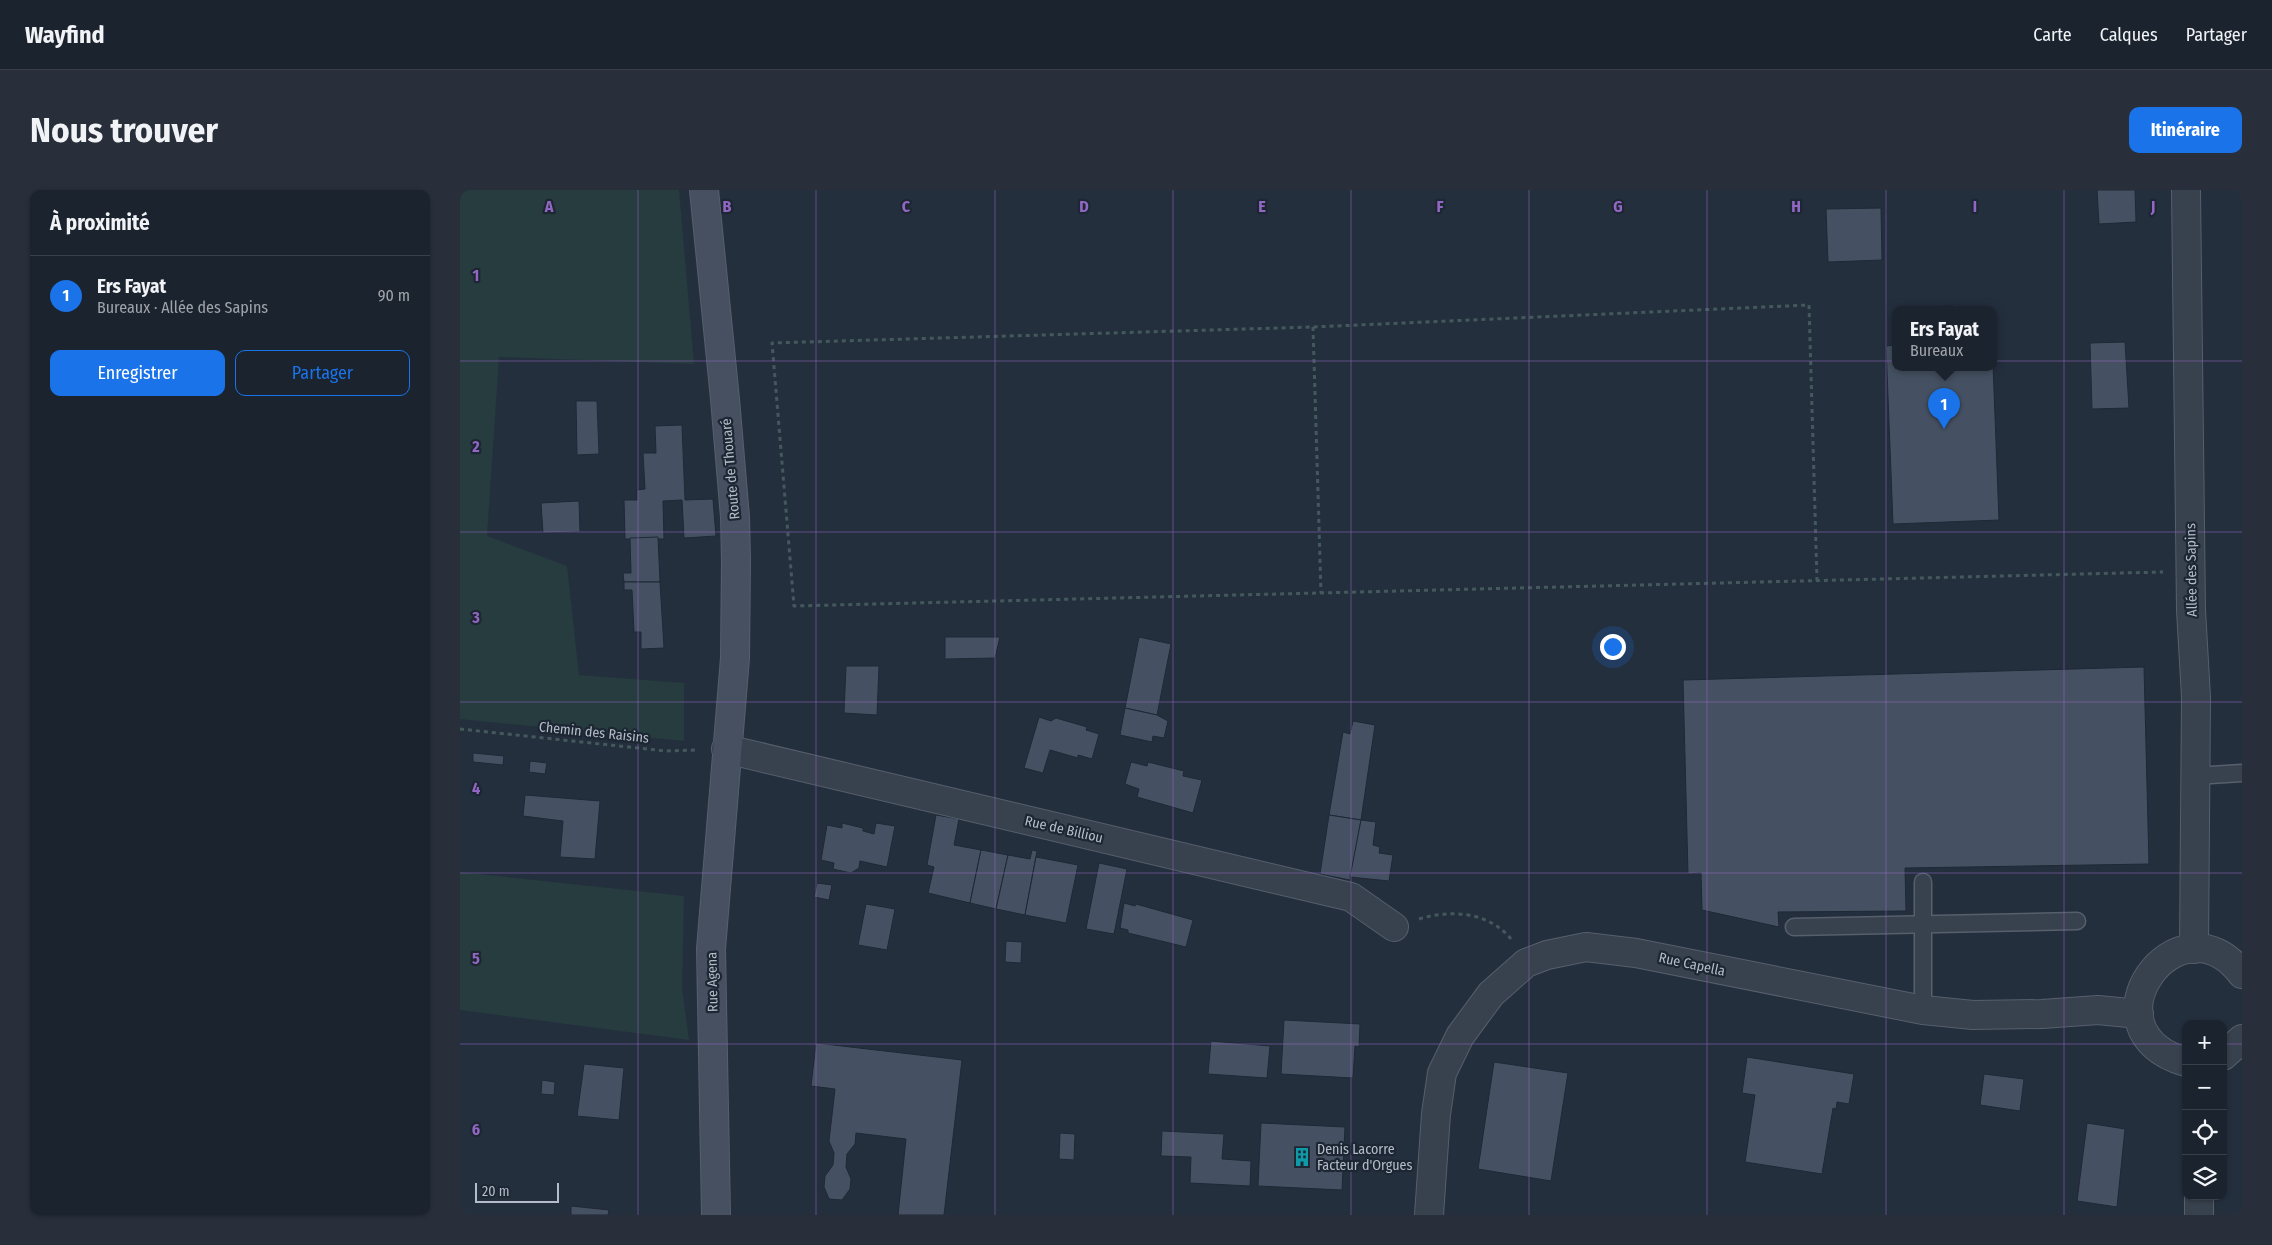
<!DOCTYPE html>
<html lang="fr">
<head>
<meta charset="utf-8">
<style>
	:root { --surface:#1b232e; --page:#282f3a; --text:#f1f3f6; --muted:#a0a4aa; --line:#39404a; --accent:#1a73e8 }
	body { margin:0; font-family:"Fira Sans Condensed",sans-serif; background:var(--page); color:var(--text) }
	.controls { position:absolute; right:15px; bottom:15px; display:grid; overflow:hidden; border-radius:10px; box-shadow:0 1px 4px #0004 }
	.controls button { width:45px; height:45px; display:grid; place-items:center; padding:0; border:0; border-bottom:1px solid var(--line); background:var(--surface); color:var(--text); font:25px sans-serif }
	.scale { position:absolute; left:15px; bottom:12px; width:84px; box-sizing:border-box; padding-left:5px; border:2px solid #b4bcc9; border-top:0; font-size:14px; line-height:18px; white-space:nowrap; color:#b4bcc9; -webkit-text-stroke:4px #1d2633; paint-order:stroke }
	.you { position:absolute; left:1152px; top:456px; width:18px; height:18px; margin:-12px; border:4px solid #fff; border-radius:50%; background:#1a73e8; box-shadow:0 0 0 8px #1a73e833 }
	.badge { display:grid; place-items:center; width:32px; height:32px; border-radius:50%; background:var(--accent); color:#fff; font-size:16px; font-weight:700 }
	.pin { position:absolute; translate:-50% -41px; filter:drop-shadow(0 1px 2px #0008) }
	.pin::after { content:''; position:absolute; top:26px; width:18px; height:15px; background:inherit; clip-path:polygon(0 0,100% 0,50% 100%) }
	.popup { position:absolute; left:1432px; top:116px; width:105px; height:65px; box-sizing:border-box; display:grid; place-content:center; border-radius:10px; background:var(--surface); filter:drop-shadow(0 1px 4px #0005); font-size:16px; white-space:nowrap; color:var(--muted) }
	.popup b { font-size:19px; color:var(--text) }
	.popup::after { content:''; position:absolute; left:50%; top:100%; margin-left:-10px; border:10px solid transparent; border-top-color:var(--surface) }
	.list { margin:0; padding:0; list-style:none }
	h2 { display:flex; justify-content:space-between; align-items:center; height:65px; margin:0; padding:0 20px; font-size:21px }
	h2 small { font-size:16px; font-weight:400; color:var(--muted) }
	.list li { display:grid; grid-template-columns:32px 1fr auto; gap:15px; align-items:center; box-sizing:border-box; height:80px; padding:0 20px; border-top:1px solid var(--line) }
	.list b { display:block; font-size:19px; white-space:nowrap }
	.list p { margin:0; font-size:16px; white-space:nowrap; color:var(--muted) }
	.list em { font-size:16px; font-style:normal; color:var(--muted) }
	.actions { display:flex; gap:10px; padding:15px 20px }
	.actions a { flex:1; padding:11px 0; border:1px solid var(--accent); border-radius:10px; text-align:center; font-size:18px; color:var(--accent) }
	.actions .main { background:var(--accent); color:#fff }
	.icon { flex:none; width:28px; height:28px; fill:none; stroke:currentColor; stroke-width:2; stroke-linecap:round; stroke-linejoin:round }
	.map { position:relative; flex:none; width:1782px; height:1025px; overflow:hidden; border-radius:10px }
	header { display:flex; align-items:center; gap:30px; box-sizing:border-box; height:70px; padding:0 25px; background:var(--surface); border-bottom:1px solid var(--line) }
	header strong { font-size:24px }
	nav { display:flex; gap:28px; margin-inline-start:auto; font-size:18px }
	.intro { display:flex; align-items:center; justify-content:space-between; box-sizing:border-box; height:120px; padding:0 30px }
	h1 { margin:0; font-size:35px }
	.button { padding:12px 22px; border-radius:10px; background:var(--accent); color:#fff; font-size:18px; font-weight:700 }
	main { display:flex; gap:30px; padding:0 30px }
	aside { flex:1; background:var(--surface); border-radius:10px; box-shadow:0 1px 4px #0004 }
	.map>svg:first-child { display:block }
	.green { fill:#263c3f }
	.building { fill:#455162; stroke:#1f2835 }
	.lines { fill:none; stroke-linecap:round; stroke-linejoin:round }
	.lane-casing { stroke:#565f6c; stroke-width:19 }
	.street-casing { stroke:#565f6c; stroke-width:30 }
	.secondary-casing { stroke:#565f6c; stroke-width:30 }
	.path { stroke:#44595c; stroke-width:3; stroke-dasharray:4 4; stroke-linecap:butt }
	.lane { stroke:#38414e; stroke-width:16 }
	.street { stroke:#38414e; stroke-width:28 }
	.secondary { stroke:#465061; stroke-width:28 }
	.grid { fill:none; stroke:#9266c3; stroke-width:1; stroke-opacity:0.55 }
	.labels { text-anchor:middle; stroke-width:4.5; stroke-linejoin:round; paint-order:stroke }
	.street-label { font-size:14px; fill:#b4bcc9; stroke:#1d2633 }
	.poi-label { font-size:14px; fill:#b4bcc9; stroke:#1d2633; text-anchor:start }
	.grid-label { font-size:16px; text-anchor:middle; font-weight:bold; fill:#9266c3; stroke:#1d2633; stroke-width:4.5; stroke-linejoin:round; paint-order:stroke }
</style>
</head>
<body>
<header>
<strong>Wayfind</strong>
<nav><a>Carte</a><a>Calques</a><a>Partager</a></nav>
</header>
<div class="intro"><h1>Nous trouver</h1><a class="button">Itinéraire</a></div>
<main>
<aside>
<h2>À proximité<small></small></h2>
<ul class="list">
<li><span class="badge">1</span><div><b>Ers Fayat</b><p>Bureaux · Allée des Sapins</p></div><em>90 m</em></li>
</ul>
<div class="actions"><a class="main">Enregistrer</a><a>Partager</a></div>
</aside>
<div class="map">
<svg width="1782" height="1025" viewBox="0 0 1782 1025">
	<rect width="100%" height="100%" fill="#242f3e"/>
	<!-- green -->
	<g class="green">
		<path d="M 0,0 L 219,0 L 234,174 L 39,167 L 27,346 L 107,376 L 119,485 L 224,493 L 224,551 L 0,529 Z"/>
		<path d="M 0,682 L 224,706 L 222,798 L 229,850 L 0,820 Z"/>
	</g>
	<!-- building -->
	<g class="building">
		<path d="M 1637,0 L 1675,0 L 1676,32 L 1639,34 Z"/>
		<path d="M 1421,18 L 1422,70 L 1368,72 L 1366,19 Z"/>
		<path d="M 1498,115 L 1498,120 L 1481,120 L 1481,116 Z"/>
		<path d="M 1665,152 L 1669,218 L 1632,219 L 1630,153 Z"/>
		<path d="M 1435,155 L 1435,178 L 1533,178 L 1533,174 L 1539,330 L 1433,334 L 1426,156 Z"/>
		<path d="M 116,211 L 137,211 L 139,264 L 117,265 Z"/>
		<path d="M 222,235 L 225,310 L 253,309 L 256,346 L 224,348 L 222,310 L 203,311 L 204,349 L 165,349 L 164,310 L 177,310 L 177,300 L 185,299 L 183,263 L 196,263 L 195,236 Z"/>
		<path d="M 119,311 L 120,342 L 83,343 L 81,313 Z"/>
		<path d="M 198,347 L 200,392 L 164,392 L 163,383 L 171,383 L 170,348 Z"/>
		<path d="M 164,392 L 200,392 L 204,458 L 181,459 L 181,442 L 174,442 L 172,400 L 164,400 Z"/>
		<path d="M 485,447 L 540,447 L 535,468 L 485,469 Z"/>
		<path d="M 679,447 L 711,454 L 697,525 L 665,518 Z"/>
		<path d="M 386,476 L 419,476 L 417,525 L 384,523 Z"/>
		<path d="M 1684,477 L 1689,674 L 1445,678 L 1446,721 L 1318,722 L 1319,737 L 1242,720 L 1241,683 L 1228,684 L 1223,490 Z"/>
		<path d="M 665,518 L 697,525 L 708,531 L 704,548 L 693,546 L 692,552 L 660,545 Z"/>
		<path d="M 579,527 L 591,531 L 596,528 L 627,537 L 626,540 L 639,544 L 632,569 L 618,565 L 618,568 L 590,560 L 583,583 L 564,578 Z"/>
		<path d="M 893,531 L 915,535 L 901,630 L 869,625 L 883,542 L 890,544 Z"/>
		<path d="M 13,563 L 44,566 L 43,575 L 13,572 Z"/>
		<path d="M 70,571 L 87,573 L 85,584 L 69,582 Z"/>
		<path d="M 671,572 L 687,576 L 688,572 L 724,581 L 723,586 L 742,590 L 733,623 L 677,607 L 679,599 L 665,594 Z"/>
		<path d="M 65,605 L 140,611 L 135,669 L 100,667 L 103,631 L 63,626 Z"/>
		<path d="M 476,625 L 499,629 L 494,655 L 521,660 L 510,713 L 468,703 L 474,677 L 467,675 Z"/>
		<path d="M 869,625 L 901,630 L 890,690 L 860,684 Z"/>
		<path d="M 901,630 L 916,632 L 913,655 L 920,657 L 919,663 L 933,665 L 929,691 L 890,687 Z"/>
		<path d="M 382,633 L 403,638 L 403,641 L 414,644 L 416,633 L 435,636 L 427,677 L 400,671 L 399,678 L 391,683 L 373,679 L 374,673 L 361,670 L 367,635 L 382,638 Z"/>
		<path d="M 521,660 L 548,665 L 536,719 L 510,713 Z"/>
		<path d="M 572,660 L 577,661 L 565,725 L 536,719 L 548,665 L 570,669 Z"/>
		<path d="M 576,667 L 618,675 L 606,733 L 565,725 Z"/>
		<path d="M 639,673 L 667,679 L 654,744 L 626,739 Z"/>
		<path d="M 357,693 L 372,695 L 369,710 L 354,707 Z"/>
		<path d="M 664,713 L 675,716 L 676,714 L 733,730 L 726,757 L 668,743 L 668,740 L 660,738 Z"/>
		<path d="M 406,714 L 435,719 L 427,760 L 398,755 Z"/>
		<path d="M 546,751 L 562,752 L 561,773 L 545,772 Z"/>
		<path d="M 824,830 L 900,834 L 899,857 L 895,856 L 893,888 L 821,884 Z"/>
		<path d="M 751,851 L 810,856 L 807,888 L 748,884 Z"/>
		<path d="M 356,853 L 502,870 L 484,1025 L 438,1025 L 446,949 L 396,943 L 395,954 L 387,964 L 386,977 L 391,989 L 390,999 L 382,1010 L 369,1009 L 364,997 L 365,986 L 373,975 L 374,963 L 369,951 L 375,899 L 351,896 Z"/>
		<path d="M 1287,867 L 1394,884 L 1389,914 L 1377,912 L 1376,919 L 1373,918 L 1362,984 L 1285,972 L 1295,905 L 1282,903 Z"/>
		<path d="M 1034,872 L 1108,883 L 1091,991 L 1018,979 Z"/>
		<path d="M 124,874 L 164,878 L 159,930 L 117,926 Z"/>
		<path d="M 1524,884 L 1564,889 L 1560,921 L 1520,915 Z"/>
		<path d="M 82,890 L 95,892 L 94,905 L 81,904 Z"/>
		<path d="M 801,933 L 885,937 L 882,1000 L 798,996 Z"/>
		<path d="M 1627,933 L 1665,939 L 1657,1017 L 1617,1011 Z"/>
		<path d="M 702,941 L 764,944 L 762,969 L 791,971 L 790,996 L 730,993 L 731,967 L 701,966 Z"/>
		<path d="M 600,943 L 615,944 L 614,970 L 599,969 Z"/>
		<path d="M 111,1016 L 149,1020 L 148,1025 L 111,1025 Z"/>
	</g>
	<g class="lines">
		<!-- lane casing -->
		<g class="lane-casing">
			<g id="lane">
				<path d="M 1735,586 L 1782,583"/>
				<path d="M 1334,737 L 1617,731"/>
				<path d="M 1463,820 L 1463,692"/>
			</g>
		</g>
		<!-- street casing -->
		<g class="street-casing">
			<g id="street">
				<path d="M 1726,0 L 1731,420 L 1736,507 L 1734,759"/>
				<path d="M 266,559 L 891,707 L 934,737"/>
				<path d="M 1763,866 L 1782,849"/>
				<path d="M 1726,872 C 1618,841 1718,701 1782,784"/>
				<path d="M 1739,1006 L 1739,1025"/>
				<path d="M 969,1025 L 976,924 L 982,883 L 1000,846 L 1031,804 L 1066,773 L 1087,765 L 1126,757 L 1176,763 L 1463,820 L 1513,825 L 1582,824 L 1638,820 L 1679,824"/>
			</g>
		</g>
		<!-- secondary casing -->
		<g class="secondary-casing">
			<path id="secondary" d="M 244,0 L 265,209 L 275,327 L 276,371 L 275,468 L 251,759 L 256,1025"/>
		</g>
		<!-- path -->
		<g class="path">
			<path d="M 853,137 L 861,403"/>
			<path d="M 1357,391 L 1349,115 L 853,137 L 312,153 L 334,416 L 1703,382"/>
			<path d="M 0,539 L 206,561 L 238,560"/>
			<path d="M 959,729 C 991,719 1029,722 1051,749"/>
		</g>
		<!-- lane -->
		<use href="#lane" class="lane"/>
		<!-- street -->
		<use href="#street" class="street"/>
		<!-- secondary -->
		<use href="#secondary" class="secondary"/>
	</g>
	<!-- grid -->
	<path class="grid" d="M 178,0 L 178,1025M 356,0 L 356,1025M 535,0 L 535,1025M 713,0 L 713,1025M 891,0 L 891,1025M 1069,0 L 1069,1025M 1247,0 L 1247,1025M 1426,0 L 1426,1025M 1604,0 L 1604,1025M 0,171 L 1782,171M 0,342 L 1782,342M 0,512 L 1782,512M 0,683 L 1782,683M 0,854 L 1726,854M 1763,854 L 1782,854"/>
	<!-- icons -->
	<defs>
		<g id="building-bare" transform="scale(1.5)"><path d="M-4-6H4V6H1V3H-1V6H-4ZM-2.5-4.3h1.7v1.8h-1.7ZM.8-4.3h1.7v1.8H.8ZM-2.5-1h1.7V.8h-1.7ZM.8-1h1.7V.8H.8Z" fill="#0f9aa8" stroke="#1d2633" stroke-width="2.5" paint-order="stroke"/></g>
	</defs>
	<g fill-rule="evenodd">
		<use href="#building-bare" x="842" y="967"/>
	</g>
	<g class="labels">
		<!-- street labels -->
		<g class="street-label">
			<text transform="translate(270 279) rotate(-95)" y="5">Route de Thouaré</text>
			<text transform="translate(1731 380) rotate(-91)" y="5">Allée des Sapins</text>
			<text transform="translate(134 542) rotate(6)" y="5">Chemin des Raisins</text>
			<text transform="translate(604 639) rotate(13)" y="5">Rue de Billiou</text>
			<text transform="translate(1232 774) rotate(12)" y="5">Rue Capella</text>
			<text transform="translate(252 792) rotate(-91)" y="5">Rue Agena</text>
		</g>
		<!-- poi labels -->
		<g class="poi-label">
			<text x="857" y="964">Denis Lacorre<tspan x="857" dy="16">Facteur d'Orgues</tspan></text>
		</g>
	</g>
	<g class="grid-label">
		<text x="89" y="22">A</text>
		<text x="267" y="22">B</text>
		<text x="446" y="22">C</text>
		<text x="624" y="22">D</text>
		<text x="802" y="22">E</text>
		<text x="980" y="22">F</text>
		<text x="1158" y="22">G</text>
		<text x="1336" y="22">H</text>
		<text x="1515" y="22">I</text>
		<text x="1693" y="22">J</text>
		<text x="16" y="91">1</text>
		<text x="16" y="262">2</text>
		<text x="16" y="433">3</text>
		<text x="16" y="604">4</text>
		<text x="16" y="774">5</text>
		<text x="16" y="945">6</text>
	</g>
</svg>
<div class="controls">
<button>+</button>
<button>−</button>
<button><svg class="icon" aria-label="locate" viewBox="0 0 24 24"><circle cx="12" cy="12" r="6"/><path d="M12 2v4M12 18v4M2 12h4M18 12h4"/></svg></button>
<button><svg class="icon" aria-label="layers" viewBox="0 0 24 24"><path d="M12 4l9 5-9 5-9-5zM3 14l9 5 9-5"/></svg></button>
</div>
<div class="scale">20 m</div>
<div class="you"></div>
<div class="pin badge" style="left:1484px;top:239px">1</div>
<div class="popup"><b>Ers Fayat</b>Bureaux</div>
</div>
</main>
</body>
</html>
